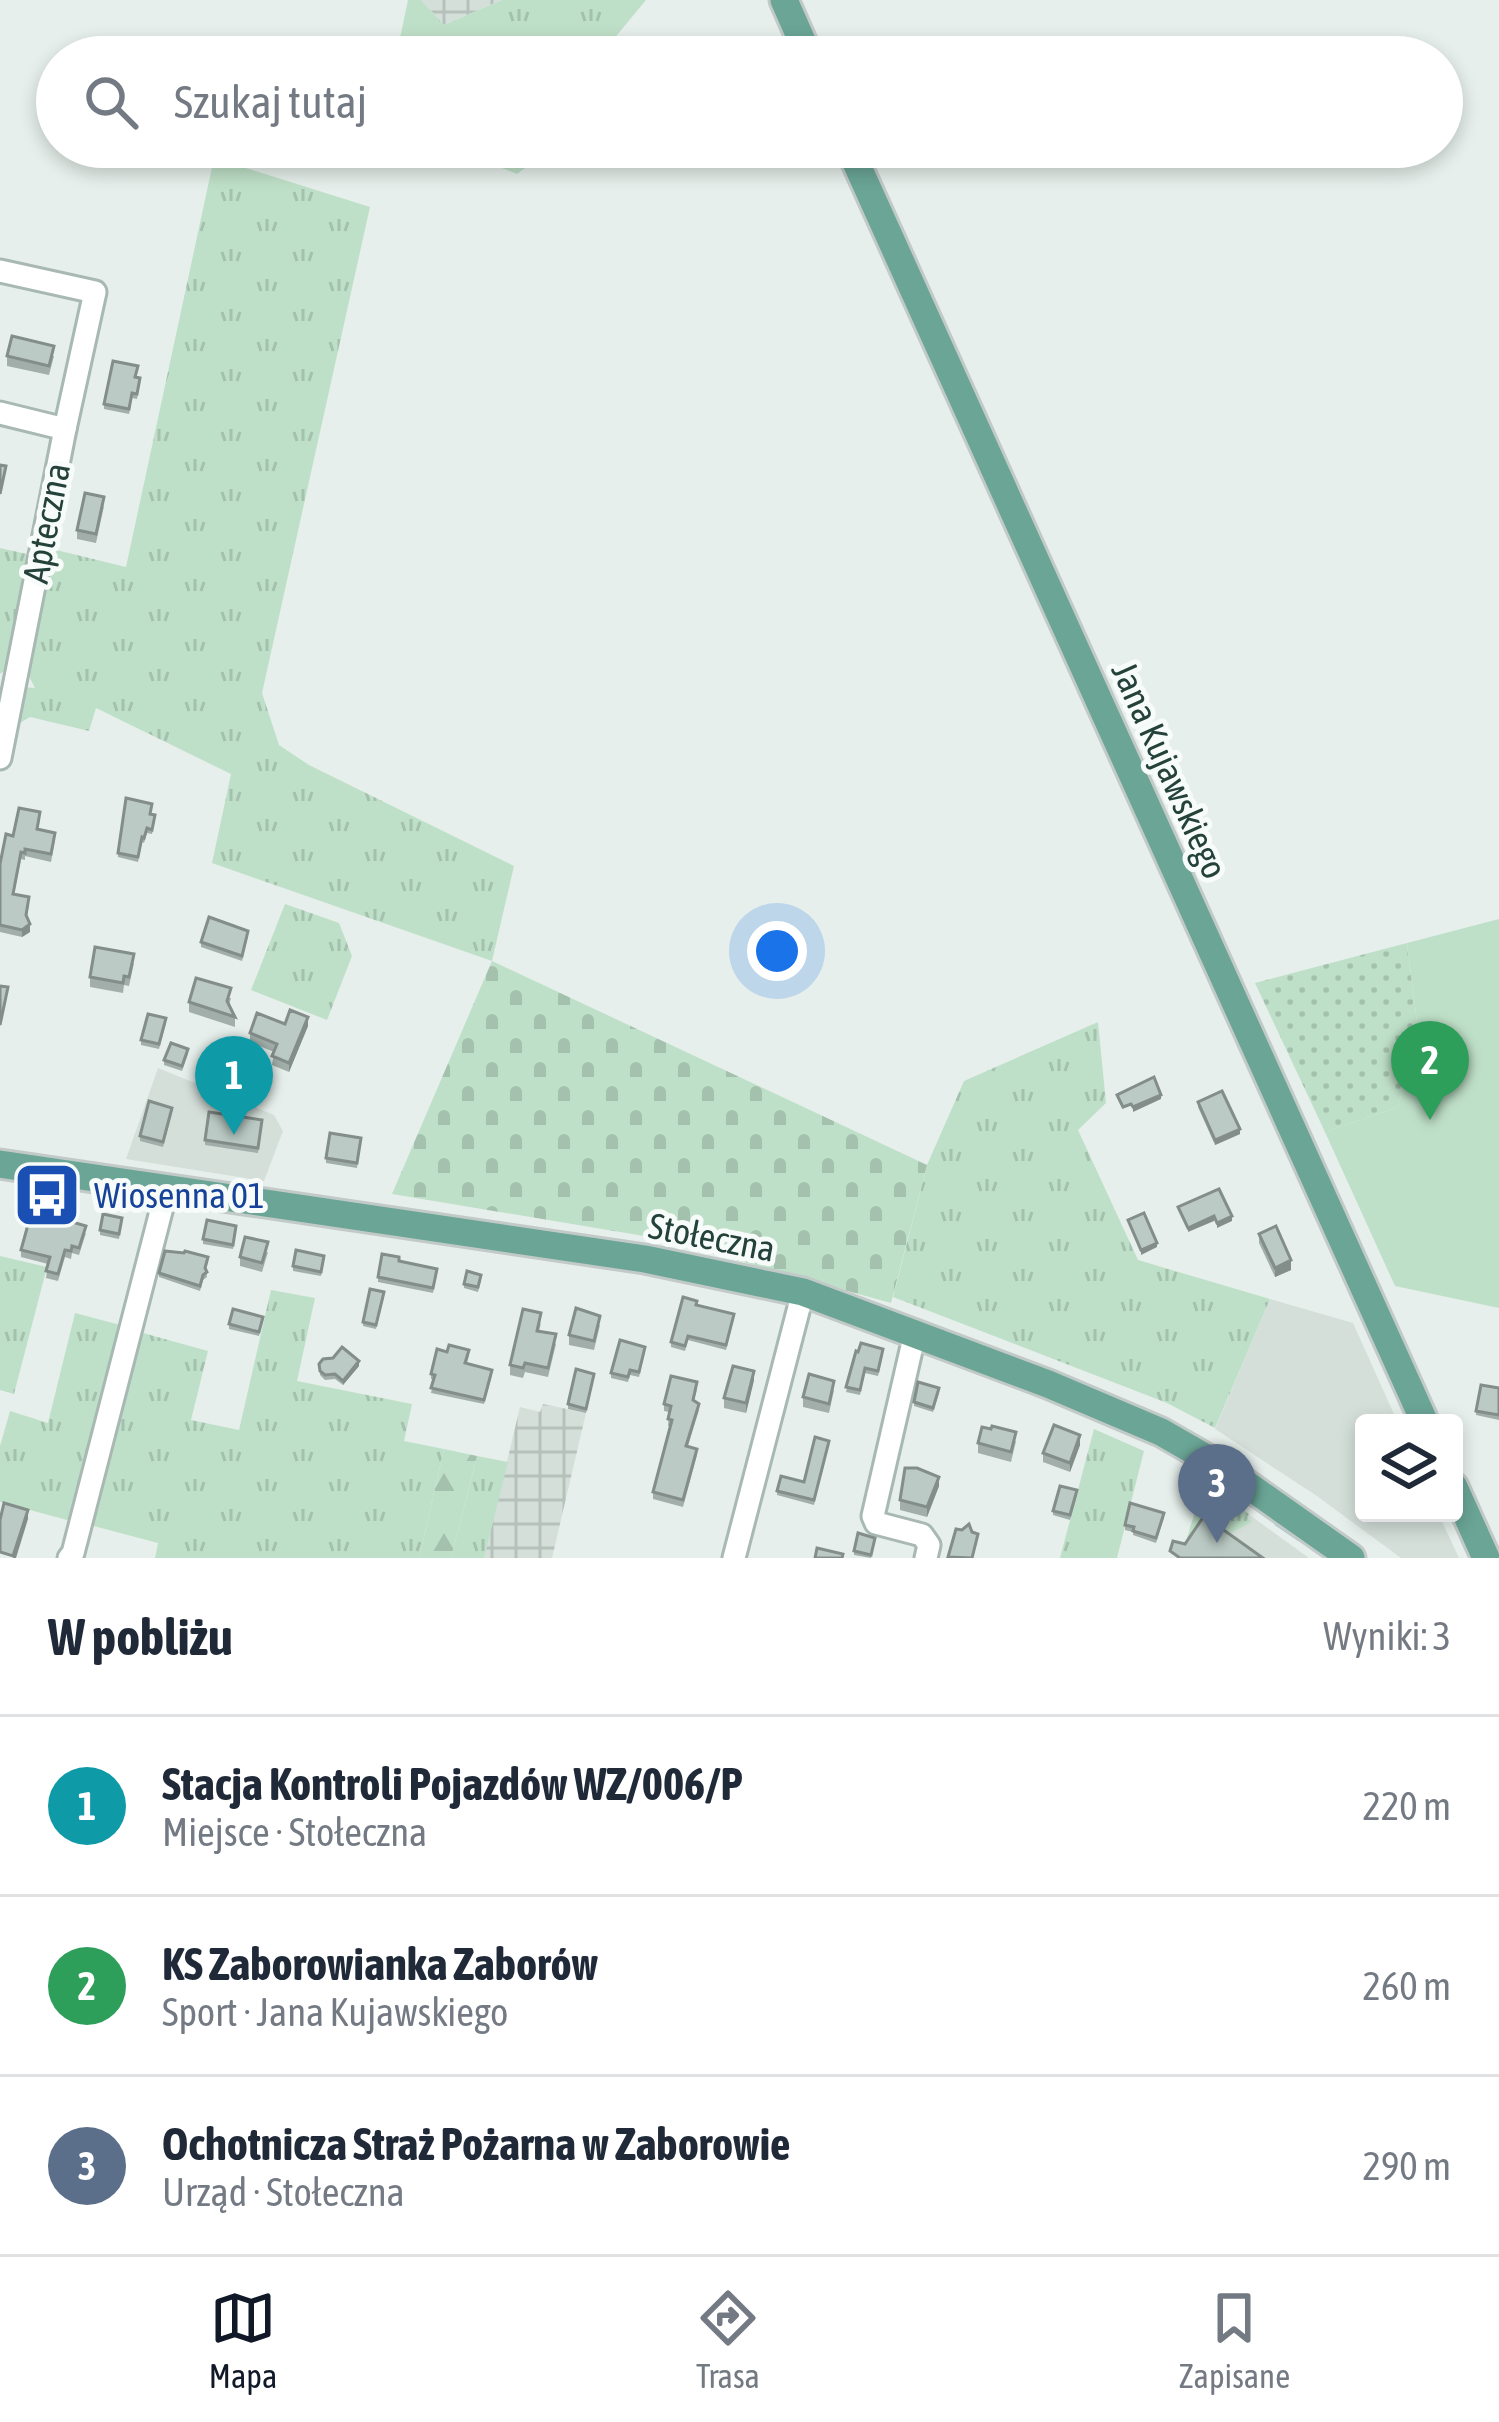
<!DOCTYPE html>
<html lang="pl">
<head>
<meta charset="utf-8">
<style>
	:root { --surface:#fff; --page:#f2f2f3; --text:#1f2937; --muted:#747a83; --line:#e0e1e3; --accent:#111827 }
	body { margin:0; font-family:"Asap Condensed",sans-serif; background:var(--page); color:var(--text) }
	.controls { position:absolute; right:36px; bottom:36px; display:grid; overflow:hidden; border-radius:12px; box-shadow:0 6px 18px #0003 }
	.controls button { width:108px; height:108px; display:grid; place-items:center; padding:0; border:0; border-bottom:3px solid var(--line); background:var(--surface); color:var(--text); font:60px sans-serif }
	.you { position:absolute; left:777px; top:951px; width:42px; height:42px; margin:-30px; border:9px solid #fff; border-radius:50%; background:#1a73e8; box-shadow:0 0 0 18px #1a73e833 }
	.badge { display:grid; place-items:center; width:78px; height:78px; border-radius:50%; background:var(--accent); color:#fff; font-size:39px; font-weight:700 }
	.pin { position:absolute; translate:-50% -99px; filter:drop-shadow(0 3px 6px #0008) }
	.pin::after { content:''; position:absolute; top:63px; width:42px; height:36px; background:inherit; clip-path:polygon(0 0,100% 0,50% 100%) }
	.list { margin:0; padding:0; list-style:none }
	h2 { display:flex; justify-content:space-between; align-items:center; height:156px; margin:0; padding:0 48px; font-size:51px }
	h2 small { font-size:39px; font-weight:400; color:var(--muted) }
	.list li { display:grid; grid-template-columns:78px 1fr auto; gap:36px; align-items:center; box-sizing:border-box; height:180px; padding:0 48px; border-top:3px solid var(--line) }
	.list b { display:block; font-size:45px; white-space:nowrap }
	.list p { margin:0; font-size:39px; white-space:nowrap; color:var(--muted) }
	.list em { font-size:39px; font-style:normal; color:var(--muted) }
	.icon { flex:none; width:66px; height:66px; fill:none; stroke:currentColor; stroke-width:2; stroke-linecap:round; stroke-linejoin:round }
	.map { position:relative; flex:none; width:1499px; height:1558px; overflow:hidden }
	.search { position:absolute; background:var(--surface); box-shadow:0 6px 18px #0003; left:36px; right:36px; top:36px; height:132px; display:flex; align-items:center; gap:30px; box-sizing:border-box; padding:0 42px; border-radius:66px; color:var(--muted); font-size:45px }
	.sheet { height:696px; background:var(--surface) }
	nav { display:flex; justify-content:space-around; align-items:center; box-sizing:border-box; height:168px; border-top:3px solid var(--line); background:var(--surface); font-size:33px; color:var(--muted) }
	nav a { display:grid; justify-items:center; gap:6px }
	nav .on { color:var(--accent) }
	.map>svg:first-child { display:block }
	.built { fill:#d4dfda }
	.industrial { fill:url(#industrial-grid) }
	.grass { fill:url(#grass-tufts) }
	.forest { fill:url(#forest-firs) }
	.cemetery { fill:url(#cemetery-stones) }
	.park { fill:url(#park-dots) }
	.garden { fill:#bfe0c8 }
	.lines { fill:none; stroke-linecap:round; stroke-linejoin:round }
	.stream { stroke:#8ec9d4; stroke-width:4.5 }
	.minor-casing { stroke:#a8b8b2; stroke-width:27 }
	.major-casing { stroke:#c2cac8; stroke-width:33 }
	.minor { stroke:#fff; stroke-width:21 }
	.major { stroke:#6aa596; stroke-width:27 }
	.wall { fill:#a1aea9 }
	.shaded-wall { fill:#838d89 }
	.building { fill:#bbcac4; stroke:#838d89; stroke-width:3 }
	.labels { text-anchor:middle; stroke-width:10; stroke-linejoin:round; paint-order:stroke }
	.street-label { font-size:36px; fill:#24423a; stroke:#f7fbf9 }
	.transit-label { font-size:36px; fill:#164399; stroke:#f7fbf9; text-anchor:start }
</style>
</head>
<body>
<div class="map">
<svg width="1499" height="1558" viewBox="0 0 1499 1558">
	<defs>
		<pattern id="industrial-grid" width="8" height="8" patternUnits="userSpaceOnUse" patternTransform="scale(3)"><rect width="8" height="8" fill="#d4dfda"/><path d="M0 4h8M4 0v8" fill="none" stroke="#b6c1bc"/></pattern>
		<pattern id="grass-tufts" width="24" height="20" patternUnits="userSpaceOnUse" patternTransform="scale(3)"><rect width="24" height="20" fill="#bfe0c8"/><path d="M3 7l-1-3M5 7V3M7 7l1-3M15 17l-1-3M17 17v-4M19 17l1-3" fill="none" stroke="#a4c1ad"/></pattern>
		<pattern id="forest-firs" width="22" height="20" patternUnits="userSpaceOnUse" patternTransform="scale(3)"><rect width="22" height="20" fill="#bfe0c8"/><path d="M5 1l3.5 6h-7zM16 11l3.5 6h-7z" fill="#a4c1ad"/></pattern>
		<pattern id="cemetery-stones" width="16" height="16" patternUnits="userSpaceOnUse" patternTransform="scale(3)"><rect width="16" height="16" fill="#bfe0c8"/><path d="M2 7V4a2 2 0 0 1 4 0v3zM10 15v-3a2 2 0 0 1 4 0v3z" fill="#a4c1ad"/></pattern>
		<pattern id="park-dots" width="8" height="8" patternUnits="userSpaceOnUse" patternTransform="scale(3)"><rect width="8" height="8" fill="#bfe0c8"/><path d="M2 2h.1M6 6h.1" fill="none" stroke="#a4c1ad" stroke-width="1.8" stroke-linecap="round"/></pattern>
	</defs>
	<rect width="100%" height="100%" fill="#e6efeb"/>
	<!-- built -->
	<g class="built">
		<path d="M 158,1068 L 274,1115 L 283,1131 L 264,1181 L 126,1159 Z"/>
		<path d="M 1270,1299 L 1353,1323 L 1398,1423 L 1364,1423 L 1364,1513 L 1438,1513 L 1459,1558 L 1401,1558 L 1317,1496 L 1215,1429 Z"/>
		<path d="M 1204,1482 L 1309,1558 L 1181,1558 Z"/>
	</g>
	<!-- industrial -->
	<g class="industrial">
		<path d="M 421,0 L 502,0 L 444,25 Z"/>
		<path d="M 543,1404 L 586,1413 L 552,1558 L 484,1558 L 520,1407 L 540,1412 Z"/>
	</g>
	<!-- grass -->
	<g class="grass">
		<path d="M 408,0 L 421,0 L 444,25 L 502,0 L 646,0 L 613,40 L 540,57 L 396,57 Z"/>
		<path d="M 450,147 L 554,147 L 517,174 Z"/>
		<path d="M 214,158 L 370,207 L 262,693 L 279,745 L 309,765 L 514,866 L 492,961 L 212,863 L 231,774 L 96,708 L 89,731 L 30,717 L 15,726 L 23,687 L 35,688 L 28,674 L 52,549 L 126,567 Z"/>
		<path d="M 0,548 L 31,555 L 8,668 L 0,674 Z"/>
		<path d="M 285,904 L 339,923 L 352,956 L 327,1020 L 251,990 Z"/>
		<path d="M 1098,1022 L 1106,1103 L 1078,1130 L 1138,1260 L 1270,1299 L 1215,1428 L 1167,1403 L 893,1297 L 927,1165 L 964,1081 Z"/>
		<path d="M 0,1256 L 47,1267 L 14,1394 L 0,1390 Z"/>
		<path d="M 271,1290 L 315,1298 L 297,1381 L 412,1404 L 404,1441 L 444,1449 L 419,1558 L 155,1558 L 158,1543 L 90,1525 L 143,1333 L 208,1351 L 191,1420 L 239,1430 Z"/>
		<path d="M 75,1313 L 124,1326 L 71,1521 L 0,1502 L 0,1446 L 10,1411 L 48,1423 Z"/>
		<path d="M 1094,1429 L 1144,1451 L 1117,1558 L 1060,1558 Z"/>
		<path d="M 477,1456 L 508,1462 L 484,1558 L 451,1558 Z"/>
		<path d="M 1204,1482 L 1249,1514 L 1247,1517 L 1252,1522 L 1233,1532 L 1226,1533 L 1221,1527 L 1181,1558 Z"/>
	</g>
	<!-- forest -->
	<path class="forest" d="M 444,1449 L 477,1456 L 451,1558 L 419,1558 Z"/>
	<!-- cemetery -->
	<path class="cemetery" d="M 492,961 L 927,1165 L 891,1303 L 656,1238 L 392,1194 Z"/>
	<!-- park -->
	<path class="park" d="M 1407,943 L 1418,1030 L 1398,1107 L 1325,1132 L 1255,983 Z"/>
	<!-- garden -->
	<path class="garden" d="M 1499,919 L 1499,1308 L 1395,1286 L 1325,1132 L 1398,1107 L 1418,1030 L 1407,943 Z"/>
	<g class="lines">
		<!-- stream -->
		<g class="stream">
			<path d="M 1241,1498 L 1251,1505"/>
			<path d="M 1277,1524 L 1299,1539"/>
		</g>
		<!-- minor casing -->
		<g class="minor-casing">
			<g id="minor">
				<path d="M 0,271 L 95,292 L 65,429 L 0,758"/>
				<path d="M 0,413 L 65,429"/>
				<path d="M 915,1333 L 873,1516 L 876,1523 L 922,1535 L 929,1545 L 926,1558"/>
				<path d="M 69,1558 L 73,1553 L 167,1188"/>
				<path d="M 734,1558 L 803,1292"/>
			</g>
		</g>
		<!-- major casing -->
		<g class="major-casing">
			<g id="major">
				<path d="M 784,0 L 809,57"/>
				<path d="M 849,147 L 1425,1423"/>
				<path d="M 0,1164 L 645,1259 L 803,1292 L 1048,1384 L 1161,1432 L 1222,1467 L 1351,1558"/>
				<path d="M 1454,1487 L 1486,1558"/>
			</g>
		</g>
		<!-- minor -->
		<use href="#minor" class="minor"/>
		<!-- major -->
		<use href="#major" class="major"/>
	</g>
	<!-- wall -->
	<g class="wall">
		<path d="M 7,356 L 54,356 L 49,375 L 7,366 Z"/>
		<path d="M 136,377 L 140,383 L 137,399 L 132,398 L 129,414 L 104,409 L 104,404 Z"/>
		<path d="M 104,506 L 96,543 L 77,539 L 77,530 Z"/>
		<path d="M 151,814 L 155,819 L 152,834 L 147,833 L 144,843 L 142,842 L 138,862 L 118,857 L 118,853 Z"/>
		<path d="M 40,819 L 38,830 L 55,840 L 51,862 L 25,856 L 25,860 L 21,859 L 14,894 L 29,904 L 27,917 L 30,932 L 22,937 L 0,932 L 0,864 Z"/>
		<path d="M 248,936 L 242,961 L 201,947 L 201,942 Z"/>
		<path d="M 134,963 L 129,986 L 124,985 L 123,993 L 90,987 L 90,977 Z"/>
		<path d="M 231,998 L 229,1005 L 235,1017 L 235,1027 L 189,1012 L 189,1002 Z"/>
		<path d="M 166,1023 L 159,1049 L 141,1045 L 141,1040 Z"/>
		<path d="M 308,1026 L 289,1072 L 272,1065 L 274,1052 L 250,1042 L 250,1033 Z"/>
		<path d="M 188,1054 L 182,1071 L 164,1065 L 164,1060 Z"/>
		<path d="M 1198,1102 L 1240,1134 L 1215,1145 L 1198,1107 Z"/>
		<path d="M 172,1113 L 163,1147 L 140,1141 L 140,1136 Z"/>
		<path d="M 262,1125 L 258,1153 L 205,1145 L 205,1140 Z"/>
		<path d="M 361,1138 L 357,1168 L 326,1163 L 326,1158 Z"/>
		<path d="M 122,1218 L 119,1239 L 100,1235 L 100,1230 Z"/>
		<path d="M 236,1230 L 233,1249 L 203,1244 L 203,1239 Z"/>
		<path d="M 86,1233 L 79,1255 L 72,1253 L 71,1259 L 65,1257 L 58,1281 L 46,1278 L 48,1264 L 21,1257 L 21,1250 Z"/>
		<path d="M 1259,1234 L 1291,1270 L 1275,1277 L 1259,1243 Z"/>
		<path d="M 268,1252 L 262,1272 L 240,1266 L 240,1257 Z"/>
		<path d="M 324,1261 L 321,1276 L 293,1271 L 293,1266 Z"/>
		<path d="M 399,1261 L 437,1274 L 433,1293 L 378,1282 L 378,1277 Z"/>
		<path d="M 208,1262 L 206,1269 L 207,1277 L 203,1280 L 200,1291 L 159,1277 L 159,1273 Z"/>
		<path d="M 481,1280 L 478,1292 L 464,1288 L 464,1284 Z"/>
		<path d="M 384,1297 L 376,1329 L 363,1326 L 363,1322 Z"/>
		<path d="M 696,1305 L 734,1318 L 726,1350 L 688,1340 L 685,1351 L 671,1347 L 671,1342 Z"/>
		<path d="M 263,1321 L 259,1336 L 229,1329 L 229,1324 Z"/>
		<path d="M 541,1323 L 539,1331 L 556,1344 L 548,1377 L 525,1372 L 523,1378 L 510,1375 L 510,1365 Z"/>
		<path d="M 600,1325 L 594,1350 L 569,1345 L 569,1335 Z"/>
		<path d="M 645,1351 L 639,1377 L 630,1375 L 628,1382 L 611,1378 L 611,1373 Z"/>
		<path d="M 856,1351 L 883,1354 L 878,1376 L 865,1373 L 860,1395 L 846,1392 Z"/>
		<path d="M 469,1355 L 467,1363 L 492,1375 L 484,1404 L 431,1393 L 434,1379 L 431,1379 L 431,1374 Z"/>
		<path d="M 319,1364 L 359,1366 L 343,1385 L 335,1379 L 325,1380 L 320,1375 Z"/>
		<path d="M 594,1378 L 586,1413 L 568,1409 L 568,1404 Z"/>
		<path d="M 754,1380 L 746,1413 L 724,1408 L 724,1398 Z"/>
		<path d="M 1499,1388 L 1499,1420 L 1476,1415 L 1476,1411 Z"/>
		<path d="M 697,1389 L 694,1401 L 699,1410 L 688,1446 L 697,1455 L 683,1507 L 653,1499 L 653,1492 L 670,1426 L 668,1426 L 669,1412 L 664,1411 L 664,1404 Z"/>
		<path d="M 834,1390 L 829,1413 L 803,1407 L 803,1397 Z"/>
		<path d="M 939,1393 L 933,1412 L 914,1406 L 914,1402 Z"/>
		<path d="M 1016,1441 L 1011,1462 L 978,1453 L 978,1443 Z"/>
		<path d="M 829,1445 L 814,1505 L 777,1495 L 777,1491 L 804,1482 Z"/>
		<path d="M 1080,1445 L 1070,1472 L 1043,1462 L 1043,1453 Z"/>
		<path d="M 939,1486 L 927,1517 L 900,1510 L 900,1500 Z"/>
		<path d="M 1077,1495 L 1070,1520 L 1053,1515 L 1053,1511 Z"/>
		<path d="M 1164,1518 L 1156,1543 L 1133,1535 L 1133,1532 L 1125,1530 L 1125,1525 Z"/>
		<path d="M 875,1542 L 871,1558 L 854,1555 L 854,1551 Z"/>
	</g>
	<!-- shaded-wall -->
	<g class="shaded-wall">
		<path d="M 30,924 L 30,932 L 22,937 L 22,930 Z"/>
		<path d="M 308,1017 L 308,1026 L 289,1072 L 289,1063 Z"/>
		<path d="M 1161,1095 L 1161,1099 L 1133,1112 L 1133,1107 Z"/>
		<path d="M 1240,1129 L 1240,1134 L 1215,1145 L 1215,1140 Z"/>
		<path d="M 1214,1216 L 1214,1221 L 1188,1232 L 1188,1228 Z"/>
		<path d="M 1232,1216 L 1232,1221 L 1217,1228 L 1217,1223 Z"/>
		<path d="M 1157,1243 L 1157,1247 L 1141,1255 L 1141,1250 Z"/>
		<path d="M 1291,1260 L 1291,1270 L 1275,1277 L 1275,1268 Z"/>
		<path d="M 359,1361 L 359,1366 L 343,1385 L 343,1381 Z"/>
		<path d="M 754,1371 L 754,1380 L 746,1413 L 746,1403 Z"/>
		<path d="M 1080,1435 L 1080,1445 L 1070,1472 L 1070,1463 Z"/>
		<path d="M 939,1477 L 939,1486 L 927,1517 L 927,1507 Z"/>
		<path d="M 28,1510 L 28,1519 L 16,1558 L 13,1558 Z"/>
	</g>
	<!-- building -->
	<g class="building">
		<path d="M 12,336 L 54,346 L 49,366 L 7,356 Z"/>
		<path d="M 113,361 L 138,366 L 135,377 L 140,378 L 137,394 L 132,393 L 129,409 L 104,404 Z"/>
		<path d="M 0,465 L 6,466 L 0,494 Z"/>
		<path d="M 85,493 L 104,497 L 96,534 L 77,530 Z"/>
		<path d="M 126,798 L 152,804 L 150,814 L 155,815 L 152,830 L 147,828 L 144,838 L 142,837 L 138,857 L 118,853 Z"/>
		<path d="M 19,808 L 40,812 L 37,829 L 55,833 L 51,854 L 25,849 L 25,853 L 21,852 L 13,894 L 29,897 L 26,915 L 30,924 L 22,930 L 0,925 L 0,864 L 6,834 L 13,836 Z"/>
		<path d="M 209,917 L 248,931 L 242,956 L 201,942 Z"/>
		<path d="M 95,947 L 134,954 L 129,977 L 124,976 L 123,983 L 90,977 Z"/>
		<path d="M 196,978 L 231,988 L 227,1001 L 235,1017 L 189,1002 Z"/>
		<path d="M 0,986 L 8,987 L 0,1025 Z"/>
		<path d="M 290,1010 L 308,1017 L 289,1063 L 272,1056 L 277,1044 L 250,1033 L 257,1013 L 285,1024 Z"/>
		<path d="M 148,1014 L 166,1018 L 159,1044 L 141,1040 Z"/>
		<path d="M 171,1043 L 188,1049 L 182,1066 L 164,1060 Z"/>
		<path d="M 1154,1077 L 1161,1095 L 1133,1107 L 1131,1104 L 1123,1107 L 1117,1095 Z"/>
		<path d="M 1222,1091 L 1240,1129 L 1215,1140 L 1198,1102 Z"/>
		<path d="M 149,1101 L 172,1108 L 163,1142 L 140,1136 Z"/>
		<path d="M 209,1112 L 262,1120 L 258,1148 L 205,1140 Z"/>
		<path d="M 330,1133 L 361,1138 L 357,1163 L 326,1158 Z"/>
		<path d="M 1219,1189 L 1232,1216 L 1217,1223 L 1214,1216 L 1188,1228 L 1178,1207 Z"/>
		<path d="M 32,1210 L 86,1226 L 79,1248 L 72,1246 L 71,1251 L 65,1250 L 58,1274 L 46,1271 L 50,1257 L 21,1250 Z"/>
		<path d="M 1144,1213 L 1157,1243 L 1141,1250 L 1128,1220 Z"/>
		<path d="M 103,1214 L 122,1218 L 119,1234 L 100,1230 Z"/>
		<path d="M 207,1220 L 236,1226 L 233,1245 L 203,1239 Z"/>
		<path d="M 1276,1226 L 1291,1260 L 1275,1268 L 1259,1234 Z"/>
		<path d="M 245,1237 L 268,1242 L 262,1263 L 240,1257 Z"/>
		<path d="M 296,1250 L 324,1256 L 321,1272 L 293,1266 Z"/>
		<path d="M 165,1251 L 184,1253 L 185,1251 L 208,1257 L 205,1268 L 207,1272 L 203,1275 L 200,1286 L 159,1273 Z"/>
		<path d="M 382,1254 L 399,1257 L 399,1261 L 437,1269 L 433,1288 L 378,1277 Z"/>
		<path d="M 467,1271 L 481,1275 L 478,1287 L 464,1284 Z"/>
		<path d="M 370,1289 L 384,1292 L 376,1325 L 363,1322 Z"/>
		<path d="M 683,1297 L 697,1301 L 696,1305 L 734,1314 L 726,1345 L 688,1336 L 685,1346 L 671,1342 Z"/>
		<path d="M 576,1308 L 600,1316 L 594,1341 L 569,1335 Z"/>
		<path d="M 233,1309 L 263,1317 L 259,1332 L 229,1324 Z"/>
		<path d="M 523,1309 L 541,1313 L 537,1331 L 556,1334 L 548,1368 L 525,1363 L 523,1368 L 510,1365 Z"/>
		<path d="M 620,1340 L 645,1347 L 639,1372 L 630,1370 L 628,1377 L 611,1373 Z"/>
		<path d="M 861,1343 L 883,1349 L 878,1371 L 865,1368 L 860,1390 L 846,1387 L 856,1351 L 858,1352 Z"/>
		<path d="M 449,1345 L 469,1350 L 465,1363 L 492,1370 L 484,1400 L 431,1388 L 435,1375 L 431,1374 L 437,1349 L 447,1352 Z"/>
		<path d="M 342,1347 L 359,1361 L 343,1381 L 335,1374 L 325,1375 L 320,1371 L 319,1364 L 323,1359 L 333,1358 Z"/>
		<path d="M 733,1366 L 754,1371 L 746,1403 L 724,1398 Z"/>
		<path d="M 576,1369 L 594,1374 L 586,1409 L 568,1404 Z"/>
		<path d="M 809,1374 L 834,1381 L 829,1404 L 803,1397 Z"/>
		<path d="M 671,1376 L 697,1382 L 693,1400 L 699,1404 L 686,1446 L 697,1449 L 683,1500 L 653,1492 L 672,1420 L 668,1419 L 671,1406 L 664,1404 Z"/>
		<path d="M 918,1382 L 939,1388 L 933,1408 L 914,1402 Z"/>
		<path d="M 1481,1385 L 1499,1388 L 1499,1415 L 1476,1411 Z"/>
		<path d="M 1054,1425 L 1080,1435 L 1070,1463 L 1043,1453 Z"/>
		<path d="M 992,1426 L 1016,1432 L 1011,1452 L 978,1443 L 982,1427 L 991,1429 Z"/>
		<path d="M 815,1437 L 829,1441 L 814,1500 L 777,1491 L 781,1476 L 804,1482 Z"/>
		<path d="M 905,1468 L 917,1468 L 939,1477 L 927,1507 L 900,1500 Z"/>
		<path d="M 1060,1486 L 1077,1490 L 1070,1515 L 1053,1511 Z"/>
		<path d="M 4,1503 L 28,1510 L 13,1556 L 0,1552 L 0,1520 Z"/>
		<path d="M 1130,1503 L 1164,1513 L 1156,1538 L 1133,1531 L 1134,1527 L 1125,1525 Z"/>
		<path d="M 1204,1516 L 1263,1558 L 1180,1558 L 1170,1551 L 1173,1541 L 1185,1544 Z"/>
		<path d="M 969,1524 L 972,1532 L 978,1534 L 972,1558 L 948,1557 L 956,1529 L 962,1530 Z"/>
		<path d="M 858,1533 L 875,1538 L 871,1555 L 854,1551 Z"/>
		<path d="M 817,1548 L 843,1554 L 842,1558 L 815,1558 Z"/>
	</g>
	<!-- icons -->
	<defs>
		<g id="bus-square" transform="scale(3.45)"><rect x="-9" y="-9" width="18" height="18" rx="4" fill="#1a4fb4" stroke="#f7fbf9"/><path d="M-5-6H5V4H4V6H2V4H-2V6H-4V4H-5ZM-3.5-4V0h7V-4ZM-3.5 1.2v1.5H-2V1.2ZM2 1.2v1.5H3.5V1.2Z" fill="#fff"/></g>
	</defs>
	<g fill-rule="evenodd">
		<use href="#bus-square" x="47" y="1195"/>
	</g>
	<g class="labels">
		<!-- street labels -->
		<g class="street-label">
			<text transform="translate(46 523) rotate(-79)" y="13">Apteczna</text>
			<text transform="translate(1170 770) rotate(66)" y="13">Jana Kujawskiego</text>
			<text transform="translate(712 1237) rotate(11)" y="13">Stołeczna</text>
		</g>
		<!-- transit labels -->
		<g class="transit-label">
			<text x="94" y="1208">Wiosenna 01</text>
		</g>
	</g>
</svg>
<div class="controls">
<button><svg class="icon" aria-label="layers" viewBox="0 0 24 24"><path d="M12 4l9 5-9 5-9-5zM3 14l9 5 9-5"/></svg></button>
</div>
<div class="you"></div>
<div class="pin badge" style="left:234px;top:1135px;background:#0f9aa8">1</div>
<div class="pin badge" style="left:1430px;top:1120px;background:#2e9e5b">2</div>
<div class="pin badge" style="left:1217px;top:1543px;background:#5c6f8a">3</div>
<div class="search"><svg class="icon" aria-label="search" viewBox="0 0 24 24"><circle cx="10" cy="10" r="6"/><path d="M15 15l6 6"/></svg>Szukaj tutaj</div>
</div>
<section class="sheet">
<h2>W pobliżu<small>Wyniki: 3</small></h2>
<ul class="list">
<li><span class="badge" style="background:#0f9aa8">1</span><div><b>Stacja Kontroli Pojazdów WZ/006/P</b><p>Miejsce · Stołeczna</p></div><em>220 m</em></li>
<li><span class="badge" style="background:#2e9e5b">2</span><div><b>KS Zaborowianka Zaborów</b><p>Sport · Jana Kujawskiego</p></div><em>260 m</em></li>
<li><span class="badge" style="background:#5c6f8a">3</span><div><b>Ochotnicza Straż Pożarna w Zaborowie</b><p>Urząd · Stołeczna</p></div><em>290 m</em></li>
</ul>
</section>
<nav>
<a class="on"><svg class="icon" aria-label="map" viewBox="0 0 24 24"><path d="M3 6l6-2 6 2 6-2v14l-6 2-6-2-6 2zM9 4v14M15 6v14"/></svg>Mapa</a>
<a><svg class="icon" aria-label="directions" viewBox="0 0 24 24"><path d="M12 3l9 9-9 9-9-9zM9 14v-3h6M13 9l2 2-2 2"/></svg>Trasa</a>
<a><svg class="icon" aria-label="saved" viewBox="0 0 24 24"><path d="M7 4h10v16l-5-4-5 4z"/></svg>Zapisane</a>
</nav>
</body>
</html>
